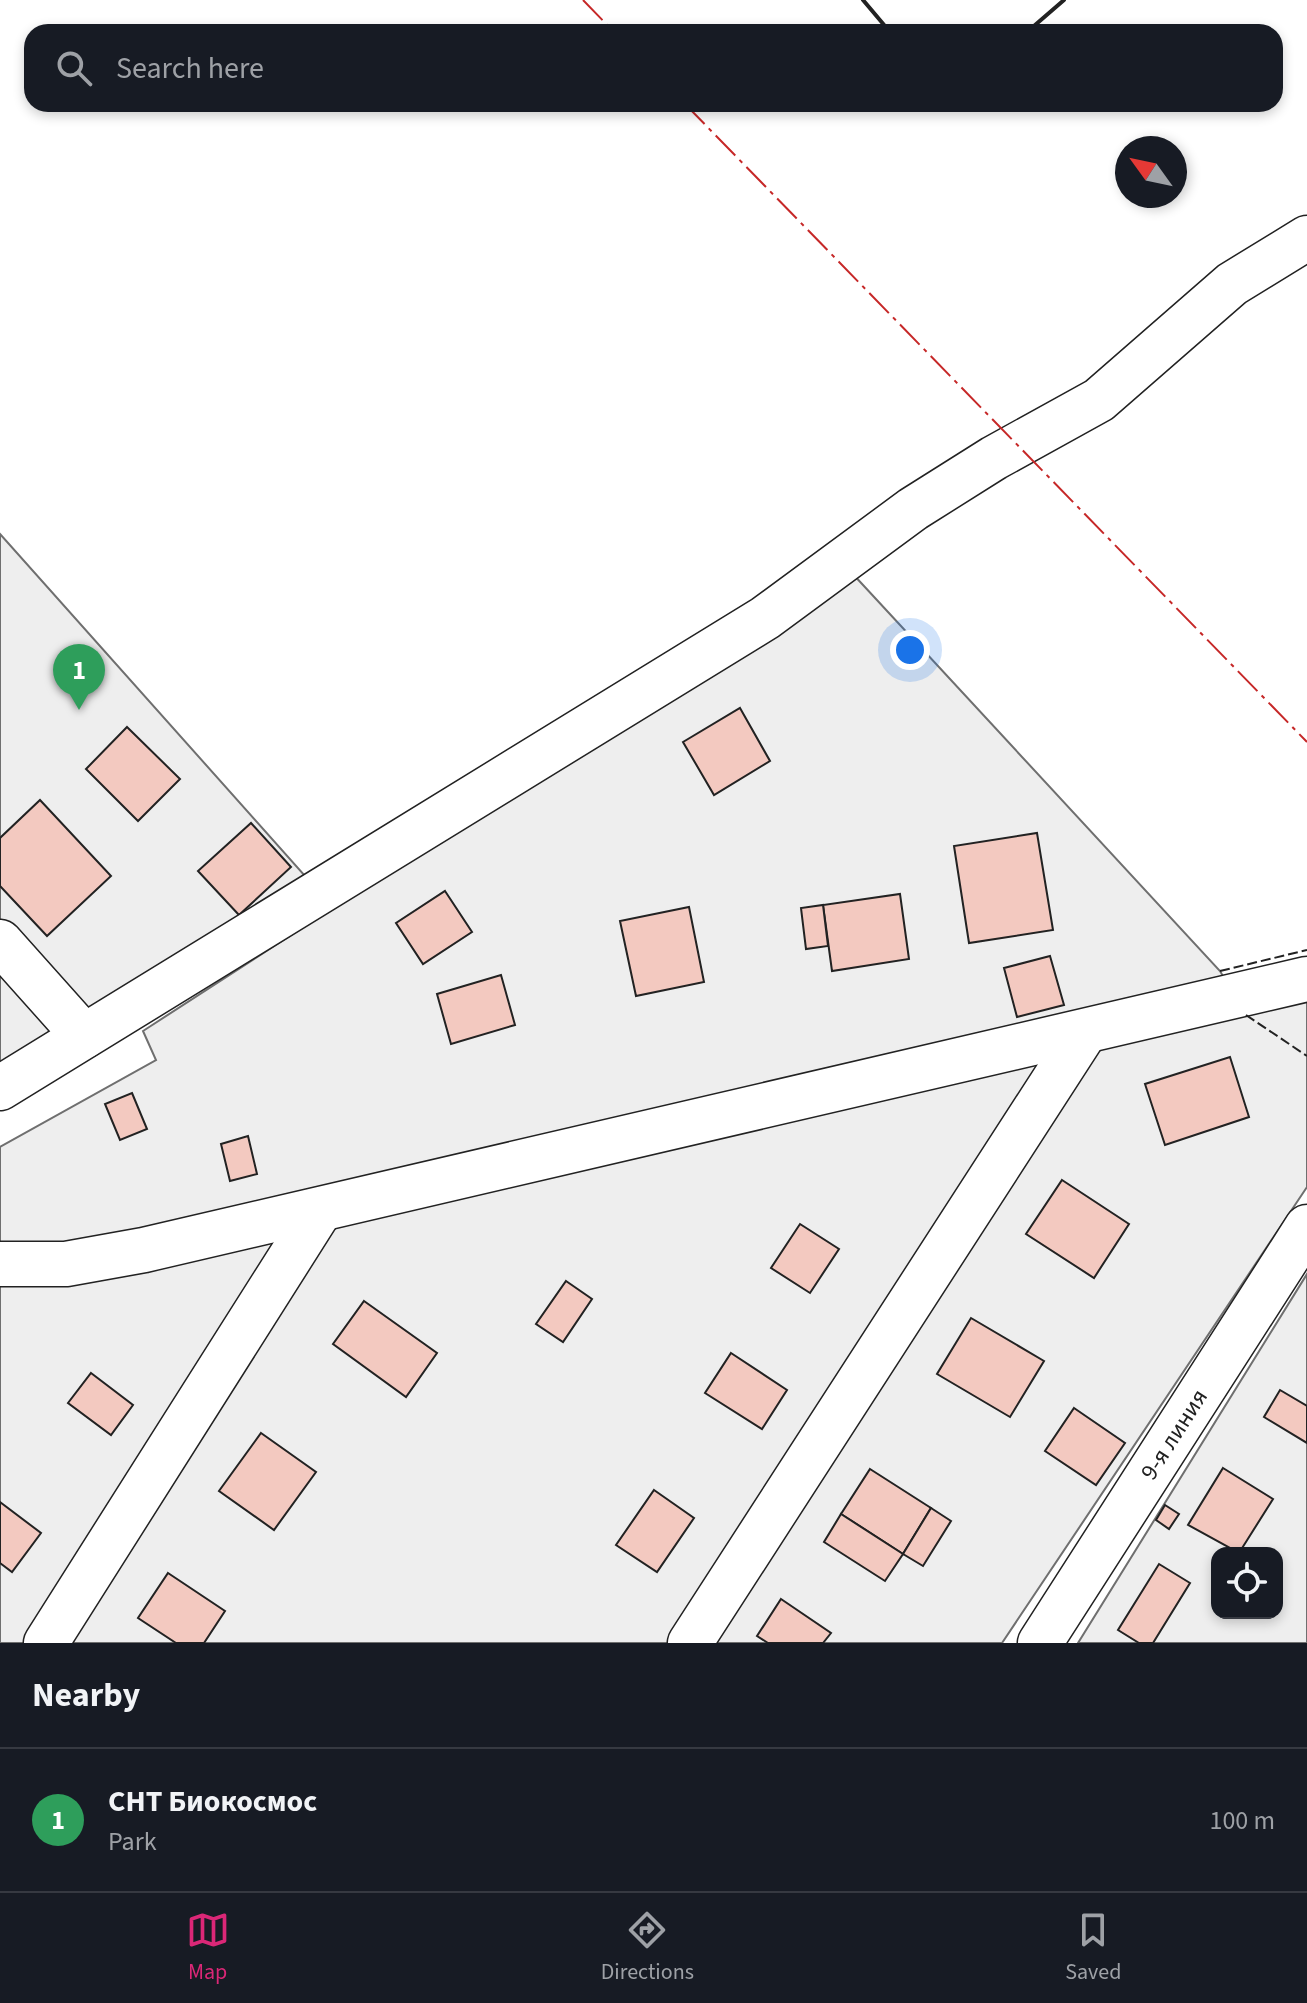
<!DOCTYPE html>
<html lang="en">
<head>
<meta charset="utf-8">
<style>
	:root { --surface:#171b24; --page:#242831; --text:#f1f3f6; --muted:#9ea1a6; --line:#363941; --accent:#db2777 }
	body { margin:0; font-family:"Source Sans 3",sans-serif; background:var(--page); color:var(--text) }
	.controls { position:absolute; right:24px; bottom:24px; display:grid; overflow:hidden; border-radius:16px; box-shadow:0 4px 12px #0003 }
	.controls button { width:72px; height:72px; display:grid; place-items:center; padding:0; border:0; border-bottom:2px solid var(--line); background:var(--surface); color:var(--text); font:40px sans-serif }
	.compass { position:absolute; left:1115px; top:136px; width:72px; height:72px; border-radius:50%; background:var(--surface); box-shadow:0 4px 12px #0003; rotate:303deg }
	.you { position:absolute; left:910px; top:650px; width:28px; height:28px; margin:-20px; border:6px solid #fff; border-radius:50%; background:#1a73e8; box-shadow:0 0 0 12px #1a73e833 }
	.badge { display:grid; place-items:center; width:52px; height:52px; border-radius:50%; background:var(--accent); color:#fff; font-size:26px; font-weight:700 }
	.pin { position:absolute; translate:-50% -66px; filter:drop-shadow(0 2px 4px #0008) }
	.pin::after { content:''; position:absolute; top:42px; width:28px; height:24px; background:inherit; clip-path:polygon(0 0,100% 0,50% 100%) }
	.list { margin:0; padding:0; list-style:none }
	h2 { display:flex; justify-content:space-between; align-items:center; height:104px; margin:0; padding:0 32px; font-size:34px }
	h2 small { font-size:26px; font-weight:400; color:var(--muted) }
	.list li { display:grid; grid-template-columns:52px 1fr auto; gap:24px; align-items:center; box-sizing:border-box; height:144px; padding:0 32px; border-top:2px solid var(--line) }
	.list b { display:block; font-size:30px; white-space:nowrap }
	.list p { margin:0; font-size:26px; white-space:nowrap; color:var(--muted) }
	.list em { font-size:26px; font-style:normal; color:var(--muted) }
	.icon { flex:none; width:44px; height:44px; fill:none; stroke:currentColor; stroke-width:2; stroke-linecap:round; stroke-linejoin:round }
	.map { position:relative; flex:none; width:1307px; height:1643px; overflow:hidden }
	.search { position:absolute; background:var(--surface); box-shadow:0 4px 12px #0003; left:24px; right:24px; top:24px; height:88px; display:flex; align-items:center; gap:20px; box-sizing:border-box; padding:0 28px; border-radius:24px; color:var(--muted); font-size:30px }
	.sheet { height:248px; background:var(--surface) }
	nav { display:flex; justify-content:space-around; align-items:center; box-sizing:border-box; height:112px; border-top:2px solid var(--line); background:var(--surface); font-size:22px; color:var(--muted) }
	nav a { display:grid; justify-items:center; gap:4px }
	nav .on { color:var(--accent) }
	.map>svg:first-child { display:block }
	.green { fill:#eee; stroke:#6f6f6f; stroke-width:2; fill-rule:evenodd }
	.building { fill:#f3c9c0; stroke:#222; stroke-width:2 }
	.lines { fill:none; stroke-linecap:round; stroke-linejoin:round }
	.minor-casing { stroke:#222; stroke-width:47 }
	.minor { stroke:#fff; stroke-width:44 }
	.fence { stroke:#222; stroke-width:2; stroke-dasharray:10 4; stroke-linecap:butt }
	.wall { stroke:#222; stroke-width:4 }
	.power { stroke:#c62828; stroke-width:2; stroke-dasharray:28 6 4 6; stroke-linecap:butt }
	.labels { text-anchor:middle; stroke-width:6; stroke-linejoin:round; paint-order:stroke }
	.street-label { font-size:24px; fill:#222; stroke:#fff }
</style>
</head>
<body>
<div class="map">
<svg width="1307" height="1643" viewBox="0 0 1307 1643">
	<rect width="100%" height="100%" fill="#fff"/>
	<!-- green -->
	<g class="green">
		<path d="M 0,534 L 314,886 L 0,1097 Z"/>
		<path d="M 851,572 L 1220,971 L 1246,1015 L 1307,1000 L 1307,1187 L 1002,1643 L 0,1643 L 0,1147 L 156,1060 L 143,1031 Z"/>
		<path d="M 1307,1274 L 1307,1643 L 1078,1643 ZM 1217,1553 L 1277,1553 L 1277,1613 L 1217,1613 Z"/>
	</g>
	<!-- building -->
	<g class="building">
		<path d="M 740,708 L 770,761 L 714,795 L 683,742 Z"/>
		<path d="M 127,727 L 180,779 L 138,821 L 86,769 Z"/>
		<path d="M 40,800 L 111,876 L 47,936 L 0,886 L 0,838 Z"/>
		<path d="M 251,823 L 291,867 L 239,915 L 198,871 Z"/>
		<path d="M 1037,833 L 1053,930 L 969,943 L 954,846 Z"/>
		<path d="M 445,891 L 472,932 L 423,964 L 396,923 Z"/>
		<path d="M 900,894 L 909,959 L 832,971 L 823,905 Z"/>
		<path d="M 823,905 L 828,946 L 806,949 L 801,908 Z"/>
		<path d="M 689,907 L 704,982 L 636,996 L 620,921 Z"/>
		<path d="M 1050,956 L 1064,1005 L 1017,1017 L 1004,968 Z"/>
		<path d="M 501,975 L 515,1025 L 451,1044 L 437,994 Z"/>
		<path d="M 1230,1057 L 1249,1117 L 1165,1145 L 1145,1084 Z"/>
		<path d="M 132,1093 L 147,1129 L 120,1140 L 105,1104 Z"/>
		<path d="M 248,1136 L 257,1174 L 230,1181 L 221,1144 Z"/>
		<path d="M 1062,1180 L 1129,1224 L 1094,1278 L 1026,1234 Z"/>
		<path d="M 800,1224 L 839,1249 L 810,1293 L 771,1268 Z"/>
		<path d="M 566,1281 L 592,1299 L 563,1342 L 536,1324 Z"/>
		<path d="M 364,1301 L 437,1353 L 406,1397 L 333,1344 Z"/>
		<path d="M 971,1318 L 1044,1361 L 1010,1417 L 937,1374 Z"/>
		<path d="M 731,1353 L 787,1390 L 762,1429 L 705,1393 Z"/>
		<path d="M 91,1373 L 133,1405 L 111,1435 L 68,1403 Z"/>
		<path d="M 1280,1390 L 1307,1406 L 1307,1443 L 1264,1417 Z"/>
		<path d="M 1074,1408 L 1125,1443 L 1096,1485 L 1045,1451 Z"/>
		<path d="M 261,1433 L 316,1472 L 274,1530 L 219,1491 Z"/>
		<path d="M 1223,1468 L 1273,1499 L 1239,1553 L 1188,1525 Z"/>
		<path d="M 870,1469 L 931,1508 L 903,1554 L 841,1514 Z"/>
		<path d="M 654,1490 L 694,1518 L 657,1572 L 616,1545 Z"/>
		<path d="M 0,1502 L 41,1533 L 12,1572 L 0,1563 Z"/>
		<path d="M 1165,1505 L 1179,1514 L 1169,1529 L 1156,1520 Z"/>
		<path d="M 931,1508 L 951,1521 L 923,1566 L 903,1554 Z"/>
		<path d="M 841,1514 L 903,1554 L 885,1581 L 824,1542 Z"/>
		<path d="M 1159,1564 L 1190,1583 L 1153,1643 L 1139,1643 L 1118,1630 Z"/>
		<path d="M 168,1573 L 225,1611 L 204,1643 L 176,1643 L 138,1618 Z"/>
		<path d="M 781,1599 L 831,1633 L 823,1643 L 768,1643 L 757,1636 Z"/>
	</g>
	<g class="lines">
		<!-- minor casing -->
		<g class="minor-casing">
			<g id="minor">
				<path d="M 0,942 L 84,1036"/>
				<path d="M 0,1088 L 765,618 L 913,509 L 994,458 L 1099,400 L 1232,284 L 1307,238"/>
				<path d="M 0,1264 L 66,1264 L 144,1250 L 1307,979"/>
				<path d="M 46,1643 L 319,1212"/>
				<path d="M 690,1643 L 1085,1032"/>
				<path id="s1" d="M 1040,1643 L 1307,1227"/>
			</g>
		</g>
		<!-- minor -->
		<use href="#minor" class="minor"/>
		<!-- fence -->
		<g class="fence">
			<path d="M 1220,971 L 1307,950"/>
			<path d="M 1246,1015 L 1307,1056"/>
		</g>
		<!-- wall -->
		<g class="wall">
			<path d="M 863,0 L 890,32"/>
			<path d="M 1027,32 L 1064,0"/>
		</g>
		<!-- power -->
		<g class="power">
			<path d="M 583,0 L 614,32"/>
			<path d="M 685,104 L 1307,742"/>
		</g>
	</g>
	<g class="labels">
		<!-- street labels -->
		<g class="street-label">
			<text dy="8" stroke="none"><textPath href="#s1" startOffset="248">9-я линия</textPath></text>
		</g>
	</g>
</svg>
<div class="controls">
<button><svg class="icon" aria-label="locate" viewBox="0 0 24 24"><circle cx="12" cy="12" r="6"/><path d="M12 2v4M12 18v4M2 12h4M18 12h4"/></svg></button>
</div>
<svg class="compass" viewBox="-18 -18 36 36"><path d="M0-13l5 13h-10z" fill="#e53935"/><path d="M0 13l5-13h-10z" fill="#9ea1a6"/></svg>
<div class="you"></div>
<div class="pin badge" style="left:79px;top:710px;background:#2e9e5b">1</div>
<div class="search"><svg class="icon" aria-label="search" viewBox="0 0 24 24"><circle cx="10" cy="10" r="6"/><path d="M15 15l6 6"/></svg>Search here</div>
</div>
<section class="sheet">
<h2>Nearby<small></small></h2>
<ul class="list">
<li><span class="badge" style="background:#2e9e5b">1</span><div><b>СНТ Биокосмос</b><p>Park</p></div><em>100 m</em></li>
</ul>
</section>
<nav>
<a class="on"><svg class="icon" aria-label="map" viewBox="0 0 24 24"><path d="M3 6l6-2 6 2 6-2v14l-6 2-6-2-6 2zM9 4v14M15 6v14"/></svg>Map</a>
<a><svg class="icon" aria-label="directions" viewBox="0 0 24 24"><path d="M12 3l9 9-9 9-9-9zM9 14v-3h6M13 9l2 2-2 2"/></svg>Directions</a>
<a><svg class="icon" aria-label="saved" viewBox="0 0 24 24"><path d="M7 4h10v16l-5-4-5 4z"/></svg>Saved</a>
</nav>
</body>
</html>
